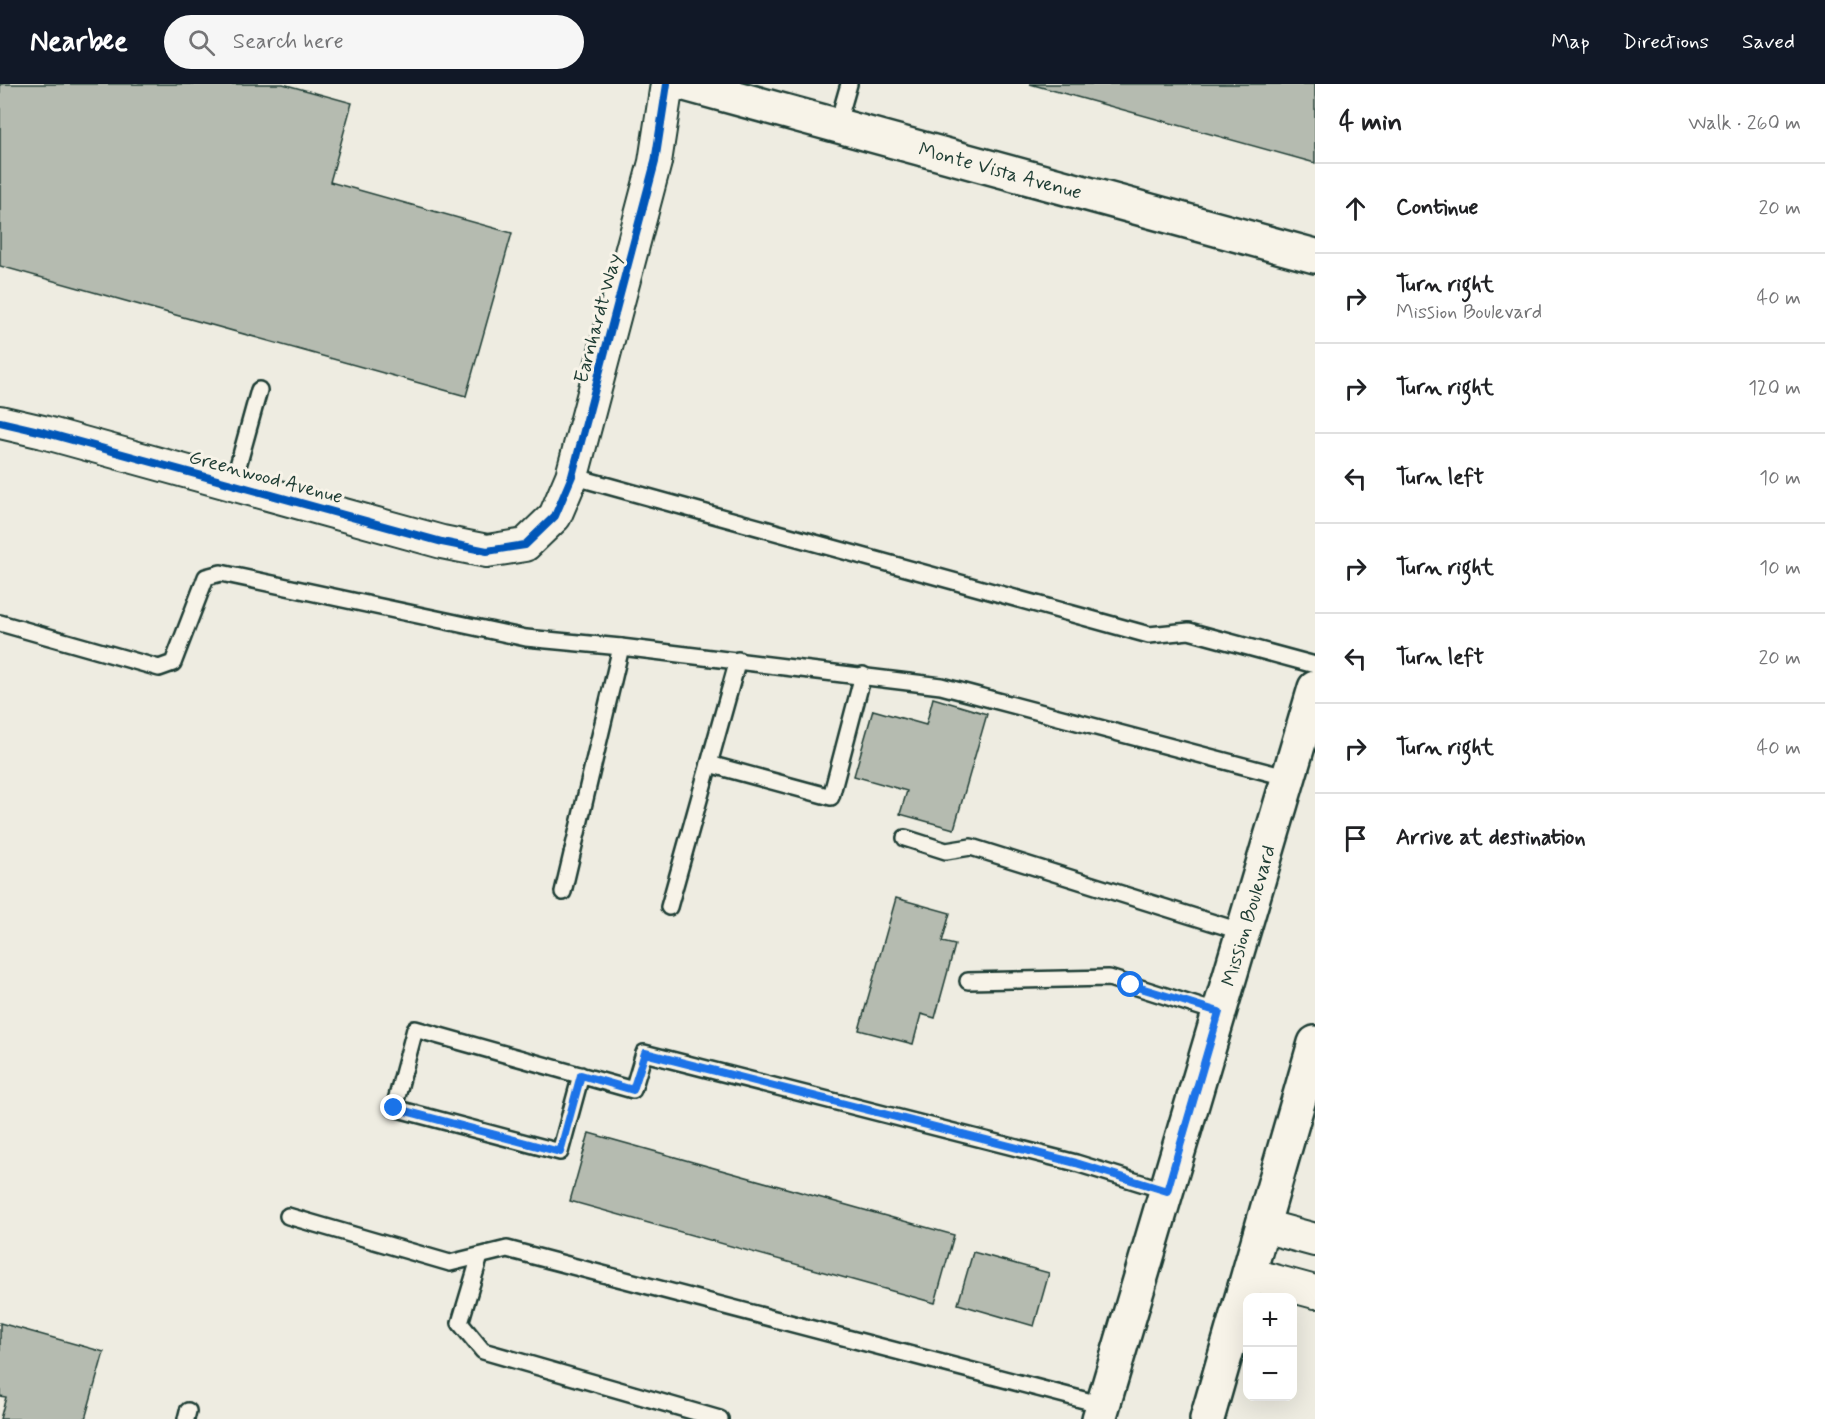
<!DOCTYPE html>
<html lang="en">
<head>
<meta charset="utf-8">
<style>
	:root { --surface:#fff; --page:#f6f6f6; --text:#202124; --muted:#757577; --line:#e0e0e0; --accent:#111827 }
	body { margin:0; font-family:Mynerve,sans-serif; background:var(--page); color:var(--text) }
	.controls { position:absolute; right:18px; bottom:18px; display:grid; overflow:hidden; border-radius:12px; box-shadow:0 6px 24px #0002 }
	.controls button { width:54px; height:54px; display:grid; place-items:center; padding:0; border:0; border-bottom:2px solid var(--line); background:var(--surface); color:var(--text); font:30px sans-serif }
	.stop { position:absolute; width:18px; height:18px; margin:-14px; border:4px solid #1a73e8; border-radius:50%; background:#fff }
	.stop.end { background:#1a73e8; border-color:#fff; box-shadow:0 2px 6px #0008 }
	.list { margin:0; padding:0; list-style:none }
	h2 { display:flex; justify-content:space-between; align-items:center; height:78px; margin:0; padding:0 24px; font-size:26px }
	h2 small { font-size:20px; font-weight:400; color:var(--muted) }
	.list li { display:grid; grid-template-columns:39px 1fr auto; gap:18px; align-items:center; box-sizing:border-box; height:90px; padding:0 24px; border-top:2px solid var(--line) }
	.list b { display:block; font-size:22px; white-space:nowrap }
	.list p { margin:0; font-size:20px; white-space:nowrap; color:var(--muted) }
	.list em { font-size:20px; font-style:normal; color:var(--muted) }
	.icon { flex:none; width:33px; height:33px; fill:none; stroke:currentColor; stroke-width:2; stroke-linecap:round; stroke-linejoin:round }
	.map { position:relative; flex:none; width:1315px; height:1335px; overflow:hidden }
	header { display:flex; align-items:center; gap:36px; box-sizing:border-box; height:84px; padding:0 30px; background:var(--accent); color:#fff }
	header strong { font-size:28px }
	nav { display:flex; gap:33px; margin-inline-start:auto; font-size:21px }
	.search { width:420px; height:54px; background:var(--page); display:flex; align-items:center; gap:15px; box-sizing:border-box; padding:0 21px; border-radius:33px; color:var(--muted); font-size:22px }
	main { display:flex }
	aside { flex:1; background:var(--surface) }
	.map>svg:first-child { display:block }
	.building { fill:#b5bbb0; stroke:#1f3d34; stroke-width:1.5 }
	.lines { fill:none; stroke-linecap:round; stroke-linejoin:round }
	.lane-casing { stroke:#1f3d34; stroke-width:20 }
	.street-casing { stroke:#1f3d34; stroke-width:36 }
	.secondary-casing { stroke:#1f3d34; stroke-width:38 }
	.primary-casing { stroke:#1f3d34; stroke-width:38 }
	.lane { stroke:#f7f3e8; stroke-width:15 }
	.street { stroke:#f7f3e8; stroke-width:32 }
	.secondary { stroke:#f7f3e8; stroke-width:33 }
	.primary { stroke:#f7f3e8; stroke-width:33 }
	.cycleway-casing { stroke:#f7f3e8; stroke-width:11 }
	.cycleway { stroke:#0057b8; stroke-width:8 }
	.route { stroke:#1a73e8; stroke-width:8 }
	.labels { text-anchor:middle; stroke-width:6; stroke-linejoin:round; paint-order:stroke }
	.street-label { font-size:20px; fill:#1f3d34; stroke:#f7f3e8 }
</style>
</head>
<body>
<header>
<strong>Nearbee</strong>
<div class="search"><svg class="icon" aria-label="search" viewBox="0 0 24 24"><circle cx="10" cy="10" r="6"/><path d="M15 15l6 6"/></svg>Search here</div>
<nav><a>Map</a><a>Directions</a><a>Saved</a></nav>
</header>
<main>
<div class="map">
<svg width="1315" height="1335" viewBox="0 0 1315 1335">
	<rect width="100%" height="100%" fill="#eeece1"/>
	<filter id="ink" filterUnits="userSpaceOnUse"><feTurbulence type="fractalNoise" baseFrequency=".0167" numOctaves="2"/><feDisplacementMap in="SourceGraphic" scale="12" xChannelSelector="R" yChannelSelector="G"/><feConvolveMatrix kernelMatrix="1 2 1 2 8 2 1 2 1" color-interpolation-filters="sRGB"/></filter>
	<g filter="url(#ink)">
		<!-- building -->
		<g class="building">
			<path d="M 0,0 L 283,0 L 352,19 L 330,98 L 512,149 L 466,312 L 0,182 Z"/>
			<path d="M 1030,0 L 1315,0 L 1315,79 Z"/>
			<path d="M 933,614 L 987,630 L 954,745 L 900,730 L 907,707 L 854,692 L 873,626 L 926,641 Z"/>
			<path d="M 896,814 L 950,829 L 942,858 L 955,861 L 935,934 L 921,930 L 913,960 L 859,946 Z"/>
			<path d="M 589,1049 L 954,1151 L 935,1219 L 570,1117 Z"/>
			<path d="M 973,1168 L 1049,1189 L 1034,1242 L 958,1220 Z"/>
			<path d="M 0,1239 L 104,1268 L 85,1335 L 0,1335 L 6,1313 L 0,1312 Z"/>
		</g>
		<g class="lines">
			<!-- lane casing -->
			<g class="lane-casing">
				<g id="lane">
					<path d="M 837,42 L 849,0"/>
					<path d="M 572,392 L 1149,551 L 1189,547 L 1315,581"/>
					<path d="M 233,400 L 259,306"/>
					<path d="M 0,539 L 159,584 L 173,579 L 206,493 L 221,489 L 526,554 L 621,563 L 941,602 L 1289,694"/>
					<path d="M 709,680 L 831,713 L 863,591"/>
					<path d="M 905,754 L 946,767 L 971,763 L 1243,848"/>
					<path d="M 563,808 L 621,563"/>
					<path d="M 669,823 L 738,576"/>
					<path d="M 968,897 L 1109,894 L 1219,929"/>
					<path d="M 581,991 L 560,1068 L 394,1024 L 415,945 L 633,1006 L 644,969 L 1076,1079 L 1167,1107"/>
					<path d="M 288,1132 L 450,1179 L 507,1165 L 1103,1321"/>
					<path d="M 480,1172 L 460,1239 L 483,1267 L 720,1335"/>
					<path d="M 186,1335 L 188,1327"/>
				</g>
			</g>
			<!-- street casing -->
			<g class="street-casing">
				<g id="street">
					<path d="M 0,338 L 43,348 L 442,458 L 487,467 L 525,461 L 555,432 L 572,392 L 655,78 L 667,0"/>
					<path d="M 1263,1142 L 1315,1156"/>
					<path d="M 1249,1190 L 1315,1208"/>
				</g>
			</g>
			<!-- secondary casing -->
			<g class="secondary-casing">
				<g id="secondary">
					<path id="s1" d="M 685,0 L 1315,172"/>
				</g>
			</g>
			<!-- primary casing -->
			<g class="primary-casing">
				<g id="primary">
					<path id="s2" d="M 1099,1335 L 1315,604"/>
					<path d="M 1207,1335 L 1315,959"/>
				</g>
			</g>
			<!-- lane -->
			<use href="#lane" class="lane"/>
			<!-- street -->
			<use href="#street" class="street"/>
			<!-- secondary -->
			<use href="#secondary" class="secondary"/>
			<!-- primary -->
			<use href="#primary" class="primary"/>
			<!-- cycleway casing -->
			<g class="cycleway-casing">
				<path id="cycleway" d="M 0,338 L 43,348 L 442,458 L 487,467 L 525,461 L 555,432 L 572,392 L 655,78 L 667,0"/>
			</g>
			<!-- cycleway -->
			<use href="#cycleway" class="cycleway"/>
		</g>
	</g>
	<g class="lines" filter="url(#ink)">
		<!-- route -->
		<path class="route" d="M 394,1024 L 560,1068 L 581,991 L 633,1006 L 645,969 L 1076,1079 L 1167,1107 L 1219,928 L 1131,901"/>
	</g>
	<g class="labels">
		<!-- street labels -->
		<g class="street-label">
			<text dy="7" stroke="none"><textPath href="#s1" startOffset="327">Monte Vista Avenue</textPath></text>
			<text transform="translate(597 234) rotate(-75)" y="7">Earnhardt Way</text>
			<text transform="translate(266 392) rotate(15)" y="7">Greenwood Avenue</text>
			<text dy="7" stroke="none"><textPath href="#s2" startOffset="525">Mission Boulevard</textPath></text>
		</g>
	</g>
</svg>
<div class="controls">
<button>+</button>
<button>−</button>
</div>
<div class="stop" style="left:1131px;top:901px"></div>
<div class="stop end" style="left:394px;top:1024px"></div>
</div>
<aside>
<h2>4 min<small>Walk · 260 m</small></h2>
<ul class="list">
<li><svg class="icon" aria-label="ahead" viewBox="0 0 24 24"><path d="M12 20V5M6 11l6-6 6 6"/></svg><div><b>Continue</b></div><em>20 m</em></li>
<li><svg class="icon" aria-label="right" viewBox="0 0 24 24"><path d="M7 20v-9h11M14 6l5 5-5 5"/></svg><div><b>Turn right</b><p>Mission Boulevard</p></div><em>40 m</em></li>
<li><svg class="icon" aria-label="right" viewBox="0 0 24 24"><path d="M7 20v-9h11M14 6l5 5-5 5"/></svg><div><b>Turn right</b></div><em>120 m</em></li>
<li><svg class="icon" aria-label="left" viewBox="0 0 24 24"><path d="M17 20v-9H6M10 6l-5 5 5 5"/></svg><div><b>Turn left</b></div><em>10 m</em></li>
<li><svg class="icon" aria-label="right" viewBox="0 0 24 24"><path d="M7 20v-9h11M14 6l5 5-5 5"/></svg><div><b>Turn right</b></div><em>10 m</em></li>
<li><svg class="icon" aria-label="left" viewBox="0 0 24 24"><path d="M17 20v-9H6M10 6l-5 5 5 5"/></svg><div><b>Turn left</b></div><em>20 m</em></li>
<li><svg class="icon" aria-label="right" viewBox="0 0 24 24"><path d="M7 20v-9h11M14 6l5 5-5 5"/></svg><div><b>Turn right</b></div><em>40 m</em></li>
<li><svg class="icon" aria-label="arrive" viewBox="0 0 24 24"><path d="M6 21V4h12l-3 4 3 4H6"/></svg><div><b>Arrive at destination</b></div></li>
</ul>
</aside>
</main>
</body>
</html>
